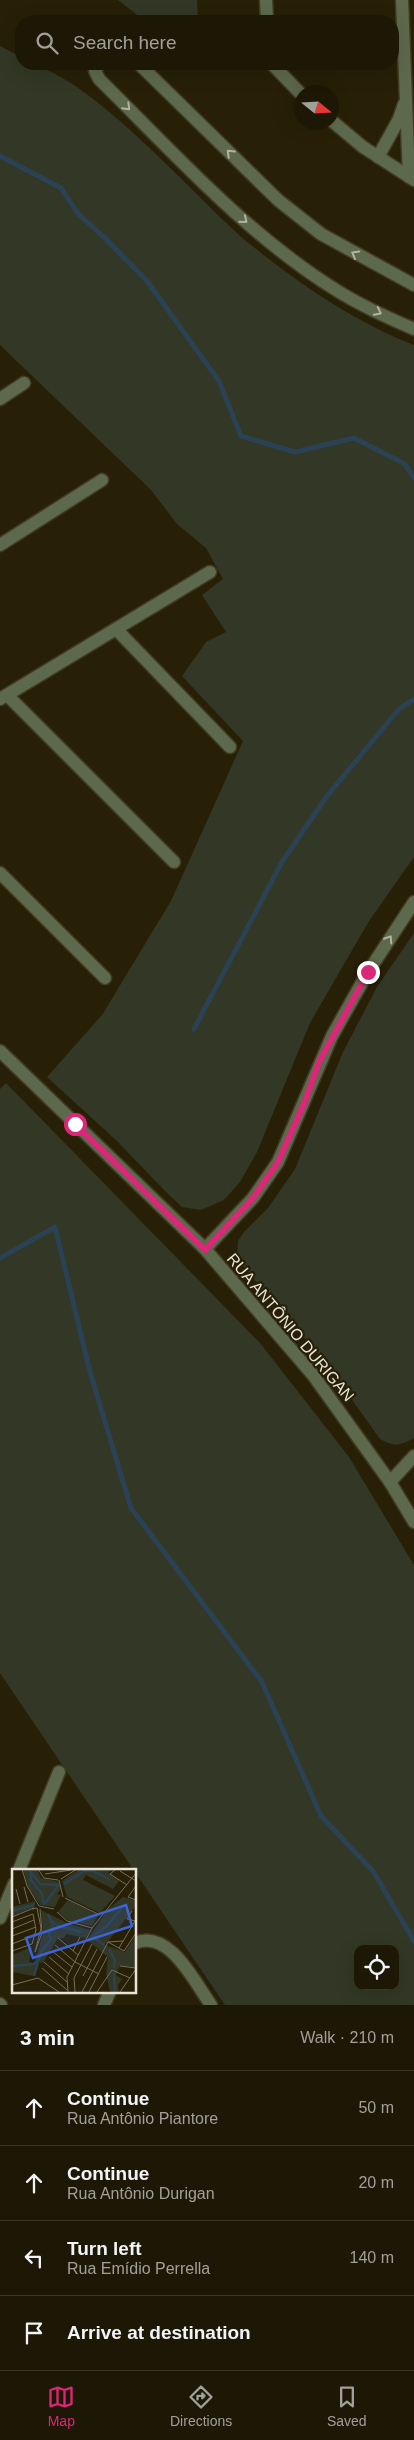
<!DOCTYPE html>
<html lang="en">
<head>
<meta charset="utf-8">
<style>
	:root { --surface:#1d1805; --page:#25210f; --text:#f1f3f6; --muted:#a0a09a; --line:#3b3727; --accent:#db2777 }
	body { margin:0; font-family:Helvetica,sans-serif; background:var(--page); color:var(--text) }
	.controls { position:absolute; right:15px; bottom:15px; display:grid; overflow:hidden; border-radius:10px; box-shadow:0 5px 20px #0002 }
	.controls button { width:45px; height:45px; display:grid; place-items:center; padding:0; border:0; border-bottom:1px solid var(--line); background:var(--surface); color:var(--text); font:25px sans-serif }
	.compass { position:absolute; left:294px; top:85px; width:45px; height:45px; border-radius:50%; background:var(--surface); box-shadow:0 5px 20px #0002; rotate:108deg }
	.stop { position:absolute; width:15px; height:15px; margin:-11px; border:4px solid #db2777; border-radius:50%; background:#fff }
	.stop.end { background:#db2777; border-color:#fff; box-shadow:0 1px 5px #0008 }
	.list { margin:0; padding:0; list-style:none }
	h2 { display:flex; justify-content:space-between; align-items:center; height:65px; margin:0; padding:0 20px; font-size:21px }
	h2 small { font-size:16px; font-weight:400; color:var(--muted) }
	.list li { display:grid; grid-template-columns:32px 1fr auto; gap:15px; align-items:center; box-sizing:border-box; height:75px; padding:0 20px; border-top:1px solid var(--line) }
	.list b { display:block; font-size:19px; white-space:nowrap }
	.list p { margin:0; font-size:16px; white-space:nowrap; color:var(--muted) }
	.list em { font-size:16px; font-style:normal; color:var(--muted) }
	.icon { flex:none; width:28px; height:28px; fill:none; stroke:currentColor; stroke-width:2; stroke-linecap:round; stroke-linejoin:round }
	.map { position:relative; flex:none; width:414px; height:2005px; overflow:hidden }
	.search { position:absolute; background:var(--surface); box-shadow:0 5px 20px #0002; left:15px; right:15px; top:15px; height:55px; display:flex; align-items:center; gap:12px; box-sizing:border-box; padding:0 18px; border-radius:20px; color:var(--muted); font-size:19px }
	.sheet { height:365px; background:var(--surface) }
	nav { display:flex; justify-content:space-around; align-items:center; box-sizing:border-box; height:70px; border-top:1px solid var(--line); background:var(--surface); font-size:14px; color:var(--muted) }
	nav a { display:grid; justify-items:center; gap:2px }
	nav .on { color:var(--accent) }
	.map>svg:first-child { display:block }
	.green { fill:#323825; fill-rule:evenodd }
	.lines { fill:none; stroke-linecap:round; stroke-linejoin:round }
	.stream { stroke:#2a4253; stroke-width:5 }
	.minor-casing { stroke:#423b24; stroke-width:15 }
	.minor { stroke:#5d694c; stroke-width:12 }
	.oneway { stroke:#b1b39e }
	.route { stroke:#db2777; stroke-width:6 }
	.labels { text-anchor:middle; stroke-width:4.5; stroke-linejoin:round; paint-order:stroke }
	.street-label { font-size:16px; fill:#e9e4d5; stroke:#272007 }
	.inset-river { fill:none; stroke:#2a4253; stroke-width:2.5 }
	.inset-road { fill:none; stroke:#756e59; stroke-width:1 }
	.view { fill:#3c64d8; fill-opacity:0.15; stroke:#3c64d8; stroke-width:2.5 }
	.inset-edge { fill:none; stroke:#e9e4d5; stroke-width:2.5 }
</style>
</head>
<body>
<div class="map">
<svg width="414" height="2005" viewBox="0 0 414 2005">
	<rect width="100%" height="100%" fill="#272007"/>
	<!-- green -->
	<g class="green">
		<path d="M 118,0 L 197,0 L 198,21 L 145,21 Z"/>
		<path d="M 0,46 L 21,57 L 21,64 C 83,64 199,203 250,244 C 299,284 355,322 414,345 L 414,857 L 369,921 L 310,1023 L 257,1152 L 240,1182 L 224,1200 L 201,1210 L 182,1207 L 165,1191 L 117,1141 L 47,1077 L 102,1015 L 171,901 L 243,741 L 182,676 L 206,642 L 226,632 L 202,595 L 223,579 L 206,548 L 177,524 L 151,490 L 0,345 Z"/>
		<path d="M 414,933 L 414,1438 C 399,1446 395,1447 380,1439 L 326,1363 L 240,1263 L 237,1257 L 238,1241 L 244,1232 L 268,1208 L 295,1169 L 343,1052 L 377,987 Z"/>
		<path d="M 6,1083 L 260,1343 L 349,1457 L 414,1565 L 414,2005 L 225,2005 L 0,1673 L 0,1089 ZM 358,1949 L 395,1949 L 395,1986 L 358,1986 Z"/>
	</g>
	<g class="lines">
		<!-- stream -->
		<g class="stream">
			<path d="M 0,156 L 61,188 L 78,214 L 105,238 L 147,281 L 219,381 L 241,436 L 295,452 L 354,438 L 405,464 L 414,478"/>
			<path d="M 194,1029 L 282,862 L 327,796 L 399,709 L 414,699"/>
			<path d="M 0,1258 L 55,1227 L 90,1372 L 131,1508 L 262,1682 L 321,1816 L 373,1871 L 414,1941"/>
		</g>
		<!-- minor casing -->
		<g class="minor-casing">
			<g id="minor">
				<path d="M 266,0 L 267,21"/>
				<path d="M 402,0 L 409,177"/>
				<path d="M 99,64 L 95,71 L 99,79 C 174,153 246,234 336,290 C 360,305 388,318 414,329"/>
				<path d="M 139,64 L 278,200 L 321,234 L 414,285"/>
				<path d="M 272,64 L 302,95"/>
				<path d="M 332,121 L 363,147 L 414,180"/>
				<path d="M 378,157 L 399,119 L 404,104"/>
				<path d="M 0,399 L 24,383"/>
				<path d="M 0,545 L 102,480"/>
				<path d="M 116,629 L 230,747"/>
				<path d="M 7,695 L 174,862"/>
				<path d="M 0,699 L 210,572"/>
				<path d="M 0,873 L 105,978"/>
				<path d="M 0,1051 L 205,1249 L 313,1375 L 390,1482 L 414,1522"/>
				<path d="M 205,1249 L 253,1198 L 278,1162 L 332,1036 L 368,972 L 414,902"/>
				<path d="M 390,1482 L 414,1456"/>
				<path d="M 19,1870 L 59,1772"/>
				<path d="M 0,1918 L 14,1884"/>
				<path d="M 135,1943 C 169,1928 195,1983 211,2005"/>
				<path d="M 0,2004 L 1,2005"/>
				<path d="M 104,2005 L 110,1991"/>
			</g>
		</g>
		<!-- minor -->
		<use href="#minor" class="minor"/>
	</g>
	<!-- one-way arrows -->
	<defs><path id="oneway-chevron" d="M-2-3.5L2.5 0L-2 3.5" fill="none" stroke-width="1.6" stroke-linecap="round" stroke-linejoin="round" transform="scale(1.25)"/></defs>
	<g class="oneway">
		<use href="#oneway-chevron" transform="translate(127 107) rotate(45)"/>
		<use href="#oneway-chevron" transform="translate(230 153) rotate(-136)"/>
		<use href="#oneway-chevron" transform="translate(244 220) rotate(40)"/>
		<use href="#oneway-chevron" transform="translate(355 254) rotate(-150)"/>
		<use href="#oneway-chevron" transform="translate(378 312) rotate(27)"/>
		<use href="#oneway-chevron" transform="translate(389 939) rotate(-57)"/>
	</g>
	<g class="lines">
		<!-- route -->
		<path class="route" d="M 75,1124 L 205,1250 L 253,1198 L 278,1162 L 305,1101 L 319,1062 L 368,972"/>
	</g>
	<g class="labels">
		<!-- street labels -->
		<g class="street-label">
			<text transform="translate(291 1327) rotate(50)" y="6">RUA ANTÔNIO DURIGAN</text>
		</g>
	</g>
	<!-- overview -->
	<g transform="translate(12 1869)">
		<rect width="124" height="124" fill="#272007"/>
		<path d="M 11,0 L 17,0 L 18,10 L 18,0 L 25,0 L 29,9 L 47,13 L 49,20 L 45,25 L 49,26 L 43,38 L 28,36 L 16,18 ZM 67,0 L 103,0 L 96,3 L 107,12 L 101,20 L 74,6 L 71,11 L 103,27 L 88,44 L 55,28 L 50,12 ZM 111,28 L 124,32 L 124,37 L 93,76 L 113,83 L 124,66 L 124,98 L 108,97 L 104,106 L 110,110 L 106,116 L 107,123 L 98,123 L 94,105 L 96,88 L 75,71 L 96,40 ZM 56,31 L 86,46 L 80,57 L 57,52 L 46,43 ZM 23,32 L 23,38 L 0,47 L 0,38 ZM 29,41 L 57,55 L 78,61 L 74,69 L 54,65 L 52,69 L 46,69 L 31,94 L 23,92 L 31,64 ZM 20,78 L 17,93 L 25,95 L 22,107 L 0,103 L 0,86 Z" fill="#323825"/>
		<path class="inset-river" d="M 18,0 L 19,11 L 30,25 L 32,36M 72,2 L 81,2 L 97,10M 19,3 L 28,15 L 47,16M 52,15 L 75,0M 33,34 L 47,16M 0,42 L 22,36M 38,51 L 47,57 L 69,63M 92,76 L 81,67 L 94,58 L 113,35M 97,80 L 103,91 L 102,99M 0,97 L 22,95 L 27,90M 102,104 L 103,123M 22,107 L 29,83 L 39,70 L 37,65 L 41,57 L 36,45"/>
		<path class="inset-road" d="M 10,0 L 15,17 L 27,37M 26,0 L 32,9 L 46,11M 104,0 L 98,5 L 115,16M 108,2 L 124,12M 33,5 L 59,1M 49,10 L 65,0M 47,11 L 51,28M 124,17 L 116,28 L 124,31M 12,18 L 16,33M 4,20 L 8,35M 53,29 L 88,46M 27,37 L 42,40M 20,40 L 25,39 L 29,59 L 23,83 L 30,64 L 28,40M 120,42 L 115,50 L 124,52M 45,43 L 55,52 L 80,59M 0,48 L 22,39M 0,53 L 21,45 L 24,61 L 20,75 L 0,82M 0,60 L 22,51M 0,67 L 24,58M 46,69 L 66,86M 96,73 L 112,82 L 124,64M 96,73 L 111,72M 0,75 L 23,66M 43,76 L 63,93 L 87,105M 107,79 L 123,52M 40,82 L 60,98M 61,82 L 68,68M 37,88 L 57,105M 32,93 L 55,113M 108,97 L 124,99M 30,99 L 55,121M 71,107 L 85,80M 0,116 L 26,109 L 47,123M 56,123 L 55,108 L 80,59 L 124,4M 63,123 L 62,109 L 80,75M 70,123 L 96,73M 77,123 L 95,88M 85,123 L 100,101 L 118,109M 108,123 L 124,100"/>
		<path class="view" d="M 114,36 L 120,57 L 21,89 L 14,69 Z"/>
		<rect width="124" height="124" class="inset-edge"/>
	</g>
</svg>
<div class="controls">
<button><svg class="icon" aria-label="locate" viewBox="0 0 24 24"><circle cx="12" cy="12" r="6"/><path d="M12 2v4M12 18v4M2 12h4M18 12h4"/></svg></button>
</div>
<svg class="compass" viewBox="-18 -18 36 36"><path d="M0-13l5 13h-10z" fill="#e53935"/><path d="M0 13l5-13h-10z" fill="#a0a09a"/></svg>
<div class="stop" style="left:75px;top:1124px"></div>
<div class="stop end" style="left:368px;top:972px"></div>
<div class="search"><svg class="icon" aria-label="search" viewBox="0 0 24 24"><circle cx="10" cy="10" r="6"/><path d="M15 15l6 6"/></svg>Search here</div>
</div>
<section class="sheet">
<h2>3 min<small>Walk · 210 m</small></h2>
<ul class="list">
<li><svg class="icon" aria-label="ahead" viewBox="0 0 24 24"><path d="M12 20V5M6 11l6-6 6 6"/></svg><div><b>Continue</b><p>Rua Antônio Piantore</p></div><em>50 m</em></li>
<li><svg class="icon" aria-label="ahead" viewBox="0 0 24 24"><path d="M12 20V5M6 11l6-6 6 6"/></svg><div><b>Continue</b><p>Rua Antônio Durigan</p></div><em>20 m</em></li>
<li><svg class="icon" aria-label="left" viewBox="0 0 24 24"><path d="M17 20v-9H6M10 6l-5 5 5 5"/></svg><div><b>Turn left</b><p>Rua Emídio Perrella</p></div><em>140 m</em></li>
<li><svg class="icon" aria-label="arrive" viewBox="0 0 24 24"><path d="M6 21V4h12l-3 4 3 4H6"/></svg><div><b>Arrive at destination</b></div></li>
</ul>
</section>
<nav>
<a class="on"><svg class="icon" aria-label="map" viewBox="0 0 24 24"><path d="M3 6l6-2 6 2 6-2v14l-6 2-6-2-6 2zM9 4v14M15 6v14"/></svg>Map</a>
<a><svg class="icon" aria-label="directions" viewBox="0 0 24 24"><path d="M12 3l9 9-9 9-9-9zM9 14v-3h6M13 9l2 2-2 2"/></svg>Directions</a>
<a><svg class="icon" aria-label="saved" viewBox="0 0 24 24"><path d="M7 4h10v16l-5-4-5 4z"/></svg>Saved</a>
</nav>
</body>
</html>
